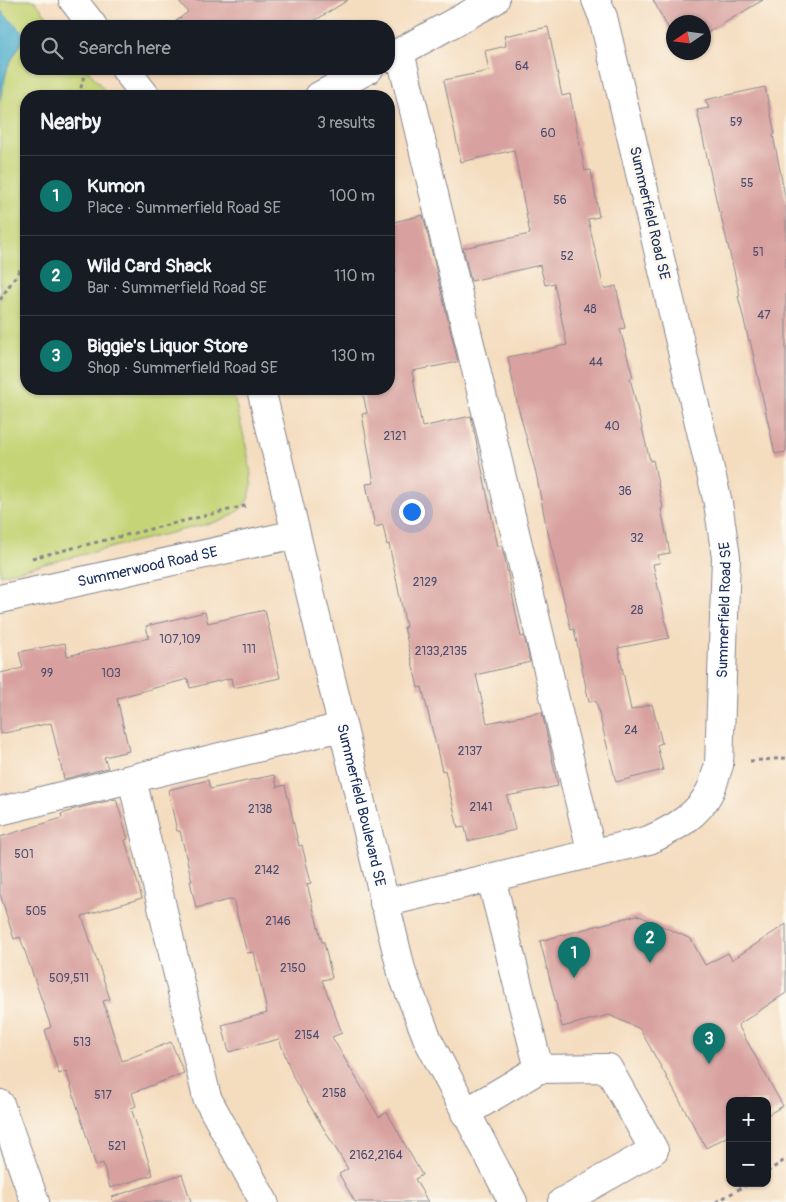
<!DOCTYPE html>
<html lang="en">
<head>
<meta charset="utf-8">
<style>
	:root { --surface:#171b24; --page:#20242c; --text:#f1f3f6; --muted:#9ea1a6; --line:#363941; --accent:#0f766e }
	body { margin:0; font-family:Pangolin,sans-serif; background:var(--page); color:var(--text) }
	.controls { position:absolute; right:15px; bottom:15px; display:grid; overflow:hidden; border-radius:10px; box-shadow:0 1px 4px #0004 }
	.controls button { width:45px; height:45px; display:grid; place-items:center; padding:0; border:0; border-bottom:1px solid var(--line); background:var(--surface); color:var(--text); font:25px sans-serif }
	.compass { position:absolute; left:666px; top:15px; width:45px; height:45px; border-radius:50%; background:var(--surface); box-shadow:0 1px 4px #0004; rotate:257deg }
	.you { position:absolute; left:411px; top:511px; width:18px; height:18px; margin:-12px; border:4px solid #fff; border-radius:50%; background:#1a73e8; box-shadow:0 0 0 8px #1a73e833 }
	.badge { display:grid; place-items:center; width:32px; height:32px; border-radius:50%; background:var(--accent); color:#fff; font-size:16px; font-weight:700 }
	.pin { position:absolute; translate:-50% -41px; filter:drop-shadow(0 1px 2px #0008) }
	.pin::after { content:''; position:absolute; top:26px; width:18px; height:15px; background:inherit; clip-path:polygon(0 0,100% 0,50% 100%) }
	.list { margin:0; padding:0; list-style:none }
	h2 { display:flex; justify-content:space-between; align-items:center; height:65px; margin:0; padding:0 20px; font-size:21px }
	h2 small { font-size:16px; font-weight:400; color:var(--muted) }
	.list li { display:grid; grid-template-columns:32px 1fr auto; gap:15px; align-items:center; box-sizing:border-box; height:80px; padding:0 20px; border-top:1px solid var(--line) }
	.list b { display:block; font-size:19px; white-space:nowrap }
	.list p { margin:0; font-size:16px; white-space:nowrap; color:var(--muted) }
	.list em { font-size:16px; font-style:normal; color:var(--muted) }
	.icon { flex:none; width:28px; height:28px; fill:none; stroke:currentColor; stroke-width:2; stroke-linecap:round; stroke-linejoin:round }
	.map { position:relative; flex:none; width:786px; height:1202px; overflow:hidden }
	.search { position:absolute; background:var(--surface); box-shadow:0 1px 4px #0004; left:20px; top:20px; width:375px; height:55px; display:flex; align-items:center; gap:12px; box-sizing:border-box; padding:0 18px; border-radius:20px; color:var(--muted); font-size:19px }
	.panel { position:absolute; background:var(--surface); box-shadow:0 1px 4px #0004; left:20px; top:90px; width:375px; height:305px; border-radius:20px }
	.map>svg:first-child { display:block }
	.green { fill:#c4d476; stroke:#70826a }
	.water { fill:#4eaecd; stroke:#346e96 }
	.building { fill:#d8a19f }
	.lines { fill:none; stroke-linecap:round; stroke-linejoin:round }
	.minor-casing { stroke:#88868e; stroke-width:30 }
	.path { stroke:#88868e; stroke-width:3; stroke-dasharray:4 4; stroke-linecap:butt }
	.minor { stroke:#fff; stroke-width:28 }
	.labels { text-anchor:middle; stroke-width:5; stroke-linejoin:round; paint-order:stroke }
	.number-label { font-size:12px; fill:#4a4c6e }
	.street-label { font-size:15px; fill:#1b2f5e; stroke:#fbf7ec }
</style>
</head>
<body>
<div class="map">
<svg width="786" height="1202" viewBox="0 0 786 1202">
	<rect width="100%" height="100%" fill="#fbf7ec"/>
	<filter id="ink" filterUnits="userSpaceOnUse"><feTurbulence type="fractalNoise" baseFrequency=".02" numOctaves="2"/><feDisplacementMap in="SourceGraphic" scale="10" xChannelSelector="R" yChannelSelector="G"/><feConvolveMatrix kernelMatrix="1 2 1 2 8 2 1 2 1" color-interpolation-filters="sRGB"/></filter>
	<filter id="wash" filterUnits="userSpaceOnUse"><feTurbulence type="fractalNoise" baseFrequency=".0096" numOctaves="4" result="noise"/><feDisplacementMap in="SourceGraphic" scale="20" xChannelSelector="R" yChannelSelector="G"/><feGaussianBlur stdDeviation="1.12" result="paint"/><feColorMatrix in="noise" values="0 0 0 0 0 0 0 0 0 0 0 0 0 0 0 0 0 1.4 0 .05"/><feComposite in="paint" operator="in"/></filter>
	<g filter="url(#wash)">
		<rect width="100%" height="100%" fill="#f4dcbe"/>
		<!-- green -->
		<path class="green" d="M 0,0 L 34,0 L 55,26 L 26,26 L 26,69 L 87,69 L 109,96 L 26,96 L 26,389 L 232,389 C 237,412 256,473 250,493 C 247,507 235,514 223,520 L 0,575 Z"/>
		<!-- water -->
		<path class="water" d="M 0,10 L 26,35 L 8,66 L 0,100 Z"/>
		<g id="blocks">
			<!-- building -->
			<g class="building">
				<path d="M 178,0 L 348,0 L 306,26 L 180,26 L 176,21 L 188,12 Z"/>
				<path d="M 653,0 L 763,0 L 704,35 L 704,22 L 674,22 L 674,39 Z"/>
				<path d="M 548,27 L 562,96 L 570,94 L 585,171 L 591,170 L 599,217 L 588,219 L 604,289 L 616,286 L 625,328 L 620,329 L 633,377 L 630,378 L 650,461 L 653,460 L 663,508 L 661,509 L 670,553 L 658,555 L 660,563 L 653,564 L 669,638 L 618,648 L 631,710 L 652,704 L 662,743 L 657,745 L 663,770 L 616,782 L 596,701 L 589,702 L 574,629 L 571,630 L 545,520 L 536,473 L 518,407 L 508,357 L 567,345 L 554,283 L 545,285 L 540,265 L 471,281 L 463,248 L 530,234 L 514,150 L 461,162 L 444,80 L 489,71 L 485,51 L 506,46 L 504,36 Z"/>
				<path d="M 765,87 L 775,134 L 773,135 L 786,201 L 786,452 L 775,454 L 750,340 L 749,341 L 738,296 L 740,296 L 720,212 L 719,213 L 697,110 L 709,108 L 705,100 Z"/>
				<path d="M 423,215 L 458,362 L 412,371 L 422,427 L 471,416 L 498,547 L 502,546 L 521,637 L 524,636 L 530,662 L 476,675 L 487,723 L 542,712 L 558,786 L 507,796 L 515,830 L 468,841 L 465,827 L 458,828 L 445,770 L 442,771 L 422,687 L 418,688 L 404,627 L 406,627 L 389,544 L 387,545 L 383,525 L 375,527 L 366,484 L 374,483 L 362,414 L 367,413 L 362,389 L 389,389 L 389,274 L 396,272 L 389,242 L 389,223 Z"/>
				<path d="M 265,610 L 280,678 L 233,688 L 231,678 L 190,688 L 188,679 L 117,698 L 129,751 L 104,757 L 108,768 L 64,779 L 51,723 L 0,734 L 0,673 L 23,668 L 19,652 L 65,643 L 67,656 L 149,638 L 146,626 L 205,612 L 208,623 Z"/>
				<path d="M 274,775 L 277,787 L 285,785 L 299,846 L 302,845 L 311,883 L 307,884 L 322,942 L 324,942 L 332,978 L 322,980 L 342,1033 L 332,1037 L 379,1117 L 387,1112 L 422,1175 L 415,1179 L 428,1202 L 355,1202 L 339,1174 L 348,1169 L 294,1079 L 279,1039 L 229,1052 L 222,1025 L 267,1013 L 254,952 L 247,953 L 233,899 L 196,908 L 190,881 L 192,881 L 180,831 L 177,831 L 168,790 L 208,780 L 210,789 Z"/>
				<path d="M 116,799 L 128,839 L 125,840 L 142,898 L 82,916 L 110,999 L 103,1001 L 122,1061 L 171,1042 L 184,1073 L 132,1093 L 136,1106 L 131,1108 L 153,1175 L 110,1188 L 103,1163 L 96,1166 L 66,1071 L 59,1074 L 45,1030 L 51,1027 L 20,937 L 14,939 L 0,894 L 0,837 L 62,818 L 61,814 L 71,811 L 71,810 Z"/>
				<path d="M 637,915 L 691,939 L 705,965 L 728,953 L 732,960 L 786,924 L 786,993 L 738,1025 L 783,1106 L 767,1115 L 767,1101 L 730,1101 L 730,1135 L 706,1148 L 640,1029 L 609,1015 L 562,1027 L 540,941 Z"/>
				<path d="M 182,1174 L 191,1202 L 113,1202 L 112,1197 Z"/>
			</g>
		</g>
	</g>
	<g filter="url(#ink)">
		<use href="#blocks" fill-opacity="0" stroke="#88868e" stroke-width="1"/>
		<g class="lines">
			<!-- minor casing -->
			<g class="minor-casing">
				<g id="minor">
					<path d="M 73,0 L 93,26"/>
					<path d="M 400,52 L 592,854"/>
					<path d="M 389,58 L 495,0"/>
					<path d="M 125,69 L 146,96"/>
					<path d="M 319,96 L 369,69"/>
					<path id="s1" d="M 261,389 L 402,973 L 428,1040 L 513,1202"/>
					<path id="s2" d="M 0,599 L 296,534"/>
					<path d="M 132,779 L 207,1098 L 264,1202"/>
					<path d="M 0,811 L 342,727"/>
					<path d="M 491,878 L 539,1069"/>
					<path id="s3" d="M 384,903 L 649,840 C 673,829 698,816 710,791 C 714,783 716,773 719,765 L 726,557 L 718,503 L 603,17 L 596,0"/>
					<path d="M 0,1104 L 35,1202"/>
					<path d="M 465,1113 L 539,1069 L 608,1068 L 654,1150 L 562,1202"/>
				</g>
			</g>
			<!-- path -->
			<g class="path">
				<path d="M 79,96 L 84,75"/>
				<path d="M 0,300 L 26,260"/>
				<path d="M 32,558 L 249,505"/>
				<path d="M 750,761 L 786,758"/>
				<path d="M 767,1172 L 786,1159"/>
				<path d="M 716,1202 L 750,1183"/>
			</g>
			<!-- minor -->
			<use href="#minor" class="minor"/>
		</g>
	</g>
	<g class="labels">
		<!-- number labels -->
		<g class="number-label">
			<text x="522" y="70">64</text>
			<text x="736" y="126">59</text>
			<text x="548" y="137">60</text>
			<text x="747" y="187">55</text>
			<text x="560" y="204">56</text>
			<text x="758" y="256">51</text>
			<text x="567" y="260">52</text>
			<text x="590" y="313">48</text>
			<text x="764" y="319">47</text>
			<text x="596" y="366">44</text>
			<text x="612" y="430">40</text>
			<text x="395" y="440">2121</text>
			<text x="625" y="495">36</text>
			<text x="637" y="542">32</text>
			<text x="425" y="586">2129</text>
			<text x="637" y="614">28</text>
			<text x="180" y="643">107,109</text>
			<text x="249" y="653">111</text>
			<text x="441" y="655">2133,2135</text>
			<text x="47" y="677">99</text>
			<text x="111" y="677">103</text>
			<text x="631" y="734">24</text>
			<text x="470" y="755">2137</text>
			<text x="481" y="811">2141</text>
			<text x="260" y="813">2138</text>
			<text x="24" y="858">501</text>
			<text x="267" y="874">2142</text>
			<text x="36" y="915">505</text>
			<text x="278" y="925">2146</text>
			<text x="293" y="972">2150</text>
			<text x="69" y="982">509,511</text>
			<text x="307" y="1039">2154</text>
			<text x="82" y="1046">513</text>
			<text x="334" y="1097">2158</text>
			<text x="103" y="1099">517</text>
			<text x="117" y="1150">521</text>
			<text x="376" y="1159">2162,2164</text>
		</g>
		<!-- street labels -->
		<g class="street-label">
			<text transform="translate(650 213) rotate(77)" y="5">Summerfield Road SE</text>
			<text dy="5" stroke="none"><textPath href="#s2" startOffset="151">Summerwood Road SE</textPath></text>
			<text dy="5" stroke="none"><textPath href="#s3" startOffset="535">Summerfield Road SE</textPath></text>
			<text dy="5" stroke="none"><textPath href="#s1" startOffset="428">Summerfield Boulevard SE</textPath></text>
		</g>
	</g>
</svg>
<div class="controls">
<button>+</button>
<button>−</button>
</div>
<svg class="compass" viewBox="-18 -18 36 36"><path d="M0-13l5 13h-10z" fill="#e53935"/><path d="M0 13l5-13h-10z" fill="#9ea1a6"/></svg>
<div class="you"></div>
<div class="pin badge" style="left:574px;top:978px">1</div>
<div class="pin badge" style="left:650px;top:963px">2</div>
<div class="pin badge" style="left:709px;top:1064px">3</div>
<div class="search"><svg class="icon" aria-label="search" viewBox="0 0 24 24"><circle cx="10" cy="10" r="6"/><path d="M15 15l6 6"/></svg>Search here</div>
<section class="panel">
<h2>Nearby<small>3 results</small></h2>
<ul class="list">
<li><span class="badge">1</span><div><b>Kumon</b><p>Place · Summerfield Road SE</p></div><em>100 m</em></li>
<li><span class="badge">2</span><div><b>Wild Card Shack</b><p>Bar · Summerfield Road SE</p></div><em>110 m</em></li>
<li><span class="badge">3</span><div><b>Biggie's Liquor Store</b><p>Shop · Summerfield Road SE</p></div><em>130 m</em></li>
</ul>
</section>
</div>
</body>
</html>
